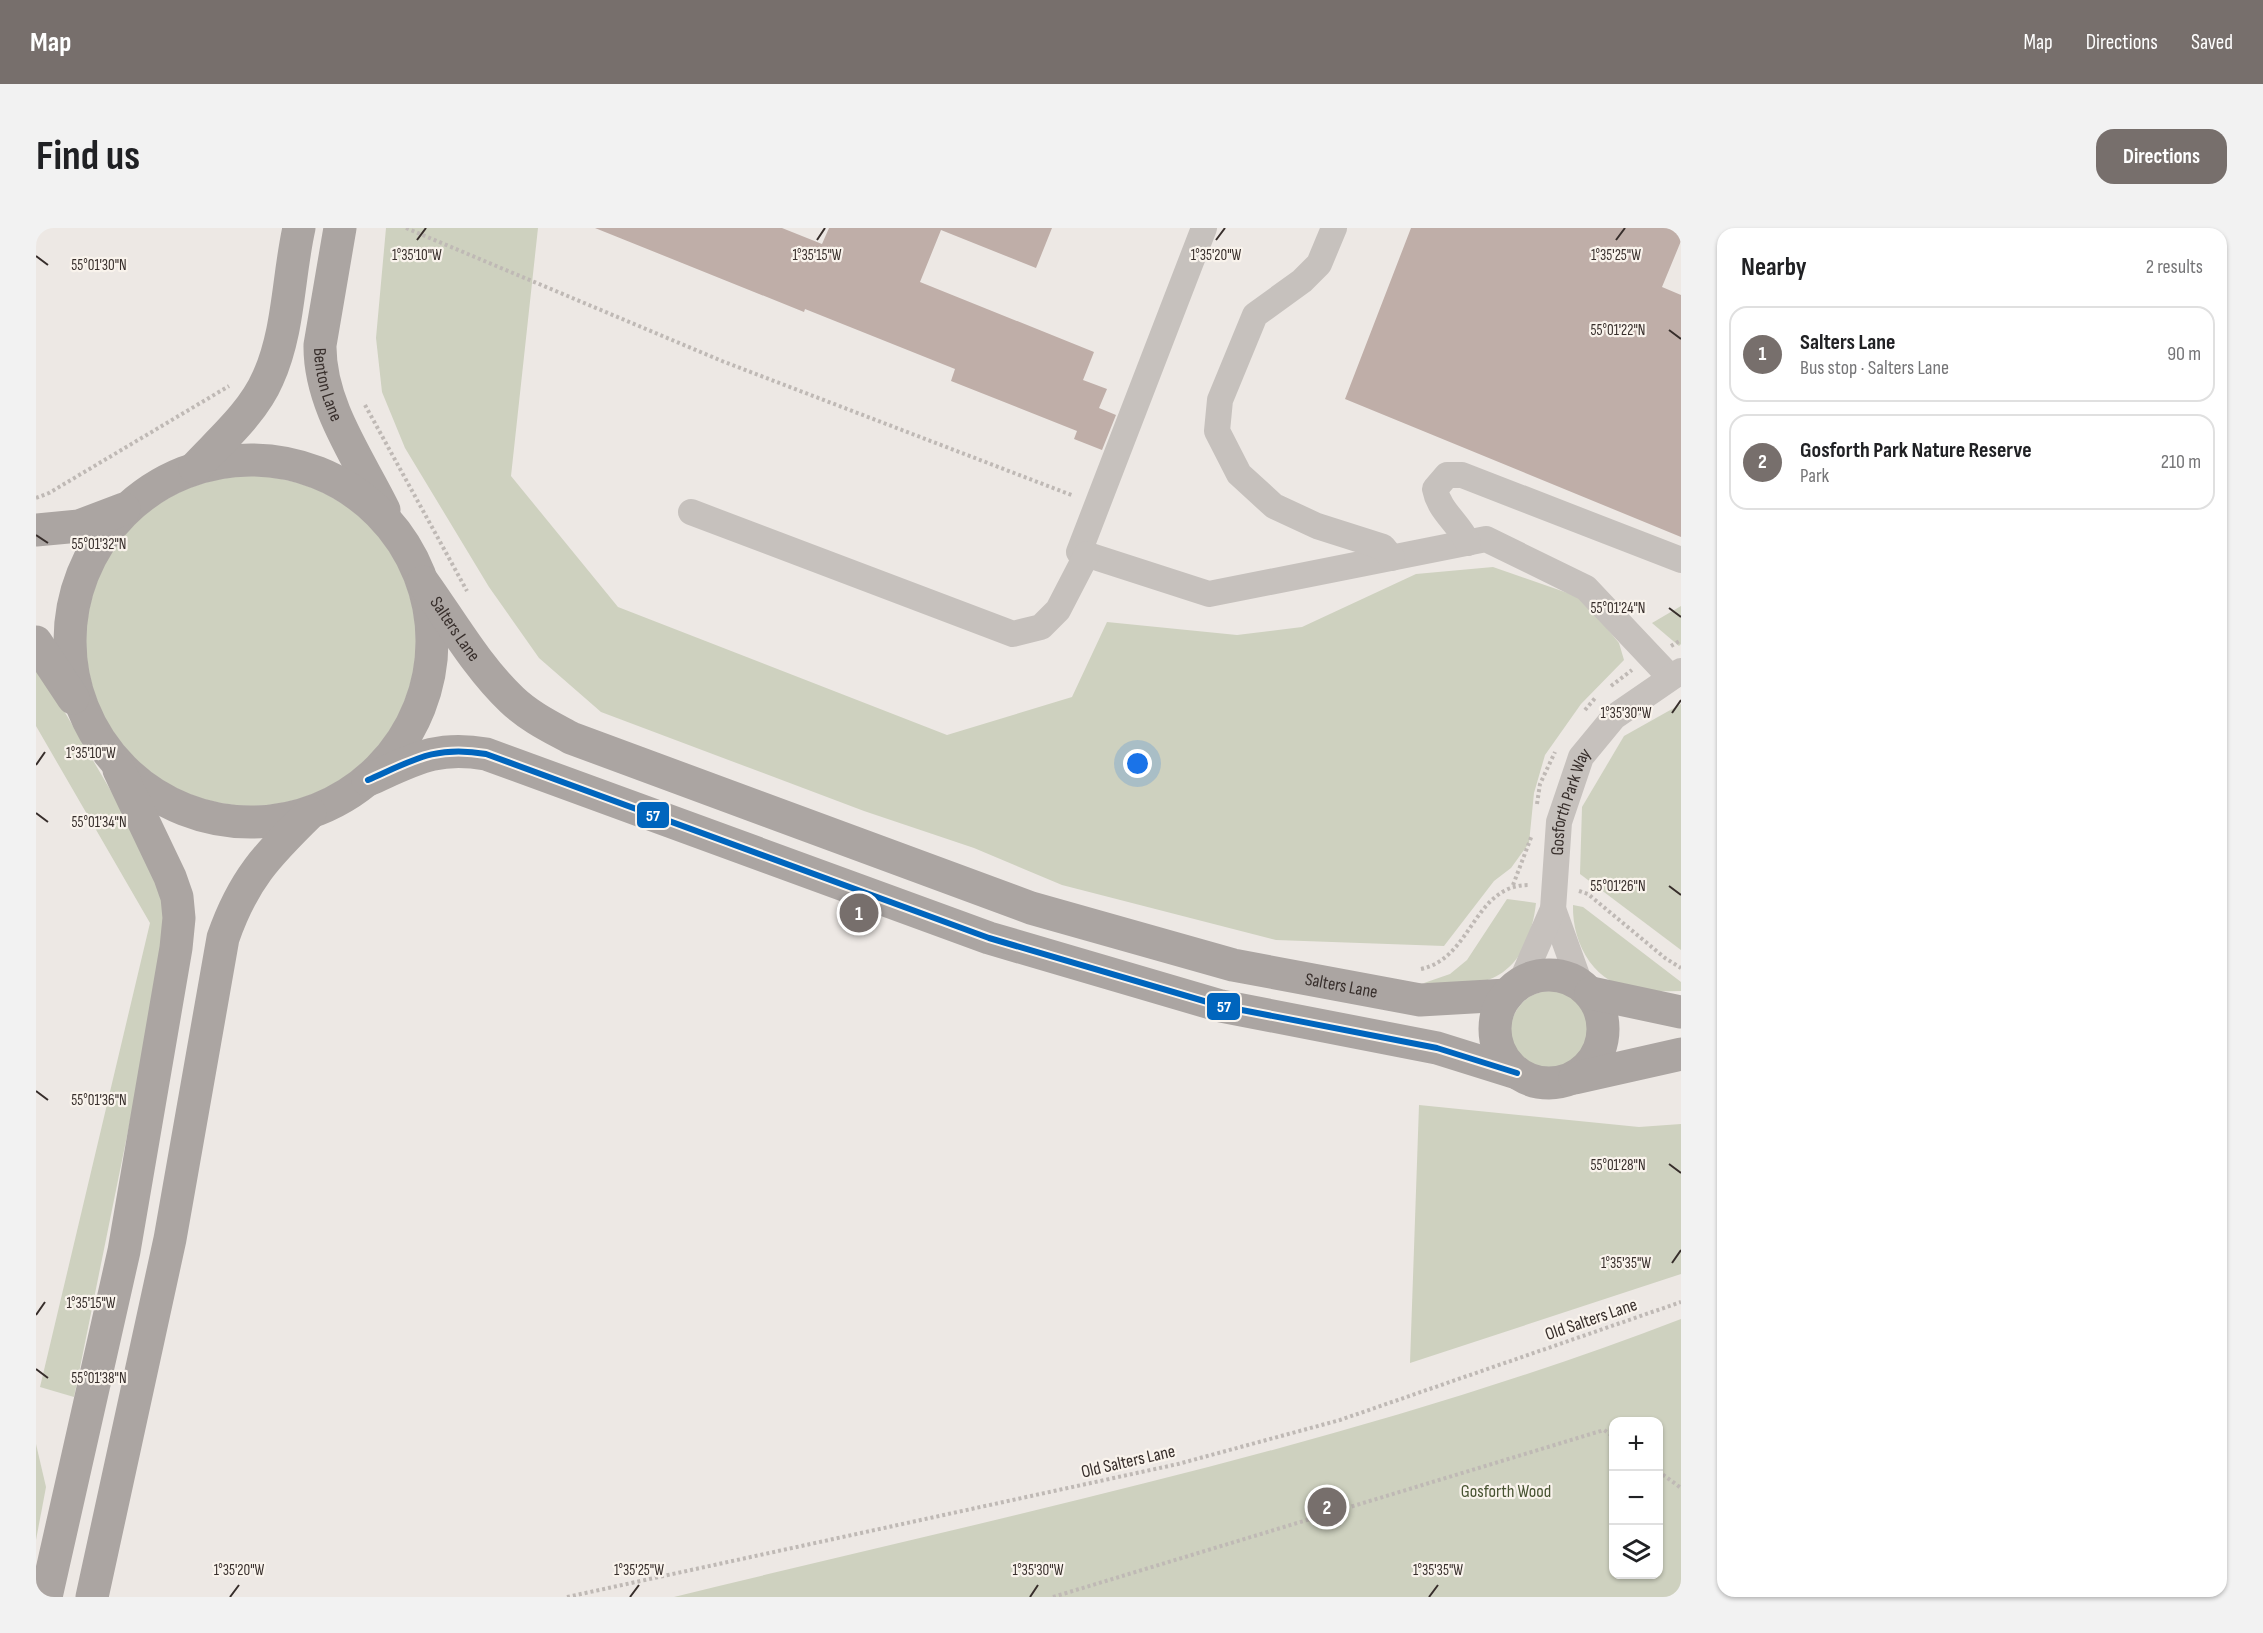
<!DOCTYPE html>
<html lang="en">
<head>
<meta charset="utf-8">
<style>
	:root { --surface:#fff; --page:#f2f2f2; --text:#202124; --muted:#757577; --line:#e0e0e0; --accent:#776f6c }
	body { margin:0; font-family:"Sofia Sans Condensed",sans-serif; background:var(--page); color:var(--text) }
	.controls { position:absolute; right:18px; bottom:18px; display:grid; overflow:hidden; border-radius:12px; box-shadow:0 2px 4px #0004 }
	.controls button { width:54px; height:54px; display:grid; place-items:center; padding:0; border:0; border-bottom:2px solid var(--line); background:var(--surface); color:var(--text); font:30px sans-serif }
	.you { position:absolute; left:1102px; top:536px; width:21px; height:21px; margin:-15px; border:4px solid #fff; border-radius:50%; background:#1a73e8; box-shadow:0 0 0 9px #1a73e833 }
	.badge { display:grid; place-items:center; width:39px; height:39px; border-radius:50%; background:var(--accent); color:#fff; font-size:20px; font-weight:700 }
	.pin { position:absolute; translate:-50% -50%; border:3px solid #fff; box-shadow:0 2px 6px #0006 }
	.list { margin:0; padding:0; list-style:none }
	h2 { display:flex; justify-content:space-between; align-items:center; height:78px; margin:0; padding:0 24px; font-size:26px }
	h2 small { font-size:20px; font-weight:400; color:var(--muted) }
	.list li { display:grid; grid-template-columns:39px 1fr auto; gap:18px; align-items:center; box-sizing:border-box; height:96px; margin:0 12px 12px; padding:0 12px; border:2px solid var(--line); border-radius:18px }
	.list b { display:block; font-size:22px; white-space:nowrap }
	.list p { margin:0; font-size:20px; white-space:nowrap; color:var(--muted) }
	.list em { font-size:20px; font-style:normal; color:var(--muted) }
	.icon { flex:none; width:33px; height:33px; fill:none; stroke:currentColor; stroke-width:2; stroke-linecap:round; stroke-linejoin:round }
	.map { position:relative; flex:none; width:1645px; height:1369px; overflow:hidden; border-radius:18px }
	header { display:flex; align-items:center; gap:36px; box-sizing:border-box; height:84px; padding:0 30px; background:var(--accent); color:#fff }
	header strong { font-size:28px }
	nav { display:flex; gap:33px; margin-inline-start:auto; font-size:21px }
	.intro { display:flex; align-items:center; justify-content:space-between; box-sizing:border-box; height:144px; padding:0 36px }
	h1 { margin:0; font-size:42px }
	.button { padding:15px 27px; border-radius:18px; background:var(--accent); color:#fff; font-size:21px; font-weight:700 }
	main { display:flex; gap:36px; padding:0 36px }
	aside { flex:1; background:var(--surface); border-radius:18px; box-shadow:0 2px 4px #0004 }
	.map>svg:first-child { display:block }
	.green { fill:#ced1bf; fill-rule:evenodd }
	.building { fill:#bfaea8 }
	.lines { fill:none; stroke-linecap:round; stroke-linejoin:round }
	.path { stroke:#bfb9b5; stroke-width:4; stroke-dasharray:3 3; stroke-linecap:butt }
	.minor { stroke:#c6c1bd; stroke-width:26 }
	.major { stroke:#aba5a2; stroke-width:33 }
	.bus-1-casing { stroke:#f9f3ec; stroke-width:10 }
	.bus-1 { stroke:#0065bd; stroke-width:6 }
	.ticks { fill:none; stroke:#372e2b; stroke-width:2 }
	.labels { text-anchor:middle; stroke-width:4.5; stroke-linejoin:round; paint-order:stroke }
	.street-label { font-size:18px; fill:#372e2b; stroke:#f9f3ec }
	.park-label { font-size:18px; fill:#475331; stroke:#f9f3ec }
	.ticks-label { font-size:15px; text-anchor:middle; fill:#372e2b; stroke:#f9f3ec; stroke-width:4.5; stroke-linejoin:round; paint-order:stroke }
	.line-badge { stroke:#f9f3ec; stroke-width:2 }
	.badge-label { font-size:16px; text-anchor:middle; font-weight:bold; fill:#fff }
</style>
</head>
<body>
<header>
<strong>Map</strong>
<nav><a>Map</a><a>Directions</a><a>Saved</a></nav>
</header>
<div class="intro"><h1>Find us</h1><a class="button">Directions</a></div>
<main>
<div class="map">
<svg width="1645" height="1369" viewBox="0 0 1645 1369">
	<rect width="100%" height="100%" fill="#ede8e4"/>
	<!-- green -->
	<g class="green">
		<path d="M 350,0 L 502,0 L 475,248 L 582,379 L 911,507 L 1036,469 L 1071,394 L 1201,407 L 1266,399 L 1380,346 L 1457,339 L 1546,370 L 1583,415 L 1588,432 L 1545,476 L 1509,527 L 1498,565 L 1493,615 L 1475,640 L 1458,653 L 1408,718 L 1240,712 L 1026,657 L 938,620 L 828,583 L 565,484 L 503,430 L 453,359 L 369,220 L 346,164 L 340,110 Z"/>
		<circle cx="215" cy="413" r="165"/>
		<path d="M 1645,378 L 1645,416 L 1643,418 L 1616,395 Z"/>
		<path d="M 0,435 L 113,628 L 133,701 L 38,1169 L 4,1159 L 114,695 L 0,498 Z"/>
		<path d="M 1645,476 L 1645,722 L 1544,646 L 1546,579 L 1588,508 Z"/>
		<path d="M 1471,671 L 1500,675 C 1496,710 1482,745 1445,754 C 1428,758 1406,755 1388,755 L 1414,746 L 1431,732 Z"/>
		<path d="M 1537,677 L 1547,679 L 1645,754 L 1645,763 C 1631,763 1617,764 1603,762 C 1560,758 1536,718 1537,677 Z"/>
		<circle cx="1514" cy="802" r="39"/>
		<path d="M 1383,877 L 1603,899 L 1645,896 L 1645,1046 L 1374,1135 Z"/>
		<path d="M 1645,1091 L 1645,1369 L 638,1369 C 975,1286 1321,1216 1645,1091 ZM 1578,1194 L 1622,1194 L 1622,1346 L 1578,1346 Z"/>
		<path d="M 0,1216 L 10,1259 L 0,1312 Z"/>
	</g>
	<!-- building -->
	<g class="building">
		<path d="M 559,0 L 746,0 L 786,16 L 793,0 L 1016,0 L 1000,40 L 905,2 L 884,54 L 1058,124 L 1047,152 L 1071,161 L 1063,180 L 1080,187 L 1066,222 L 1038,211 L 1041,203 L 915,153 L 919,141 L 769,81 L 768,84 Z"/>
		<path d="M 1375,0 L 1645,0 L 1645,13 L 1626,59 L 1645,67 L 1645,309 L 1309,171 Z"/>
	</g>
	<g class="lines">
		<!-- path -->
		<g class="path">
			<path d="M 370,0 L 686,133 L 1038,268"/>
			<path d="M 329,177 L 431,363"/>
			<path d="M 0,270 L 13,265 L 193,158"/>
			<path d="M 1635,418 L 1645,412"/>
			<path d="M 1575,458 L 1596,442"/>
			<path d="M 1549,482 L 1560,469"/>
			<path d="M 1501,576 L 1504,556 L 1519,524"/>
			<path d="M 1477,657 L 1496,607"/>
			<path d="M 1543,663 L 1552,666 L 1629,730 L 1645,740"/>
			<path d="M 1385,741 C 1437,730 1437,656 1494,657"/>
			<path d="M 1622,1243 L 1645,1260"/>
			<path d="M 531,1369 L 1142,1236 L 1304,1192 L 1645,1074"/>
			<path d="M 1017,1369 L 1568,1202 L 1578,1209"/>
		</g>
		<!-- minor -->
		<g class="minor">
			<path d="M 1168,0 L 1043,324 L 1173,366 L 1450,311 L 1550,360 L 1634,449"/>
			<path d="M 1298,0 L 1283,36 L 1266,53 L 1219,87 L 1184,172 L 1181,203 L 1203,246 L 1238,278 L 1281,298 L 1347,319 L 1356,330"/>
			<path d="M 655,284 L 977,406 L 1005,399 L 1022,382 L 1051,326"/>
			<path d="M 1432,315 C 1423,295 1403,283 1399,261 L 1411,247 L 1426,247 L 1645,332"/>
			<path d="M 1517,681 L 1544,756"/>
			<path id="s1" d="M 1485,754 L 1517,681 L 1523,594 L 1545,529 L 1578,489 L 1645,443"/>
		</g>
		<!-- major -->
		<g class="major">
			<path id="s2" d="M 304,0 L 284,117 C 283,176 323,231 348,282"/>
			<circle cx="215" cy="413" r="181"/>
			<path d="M 159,240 C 184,213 217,185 232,150 C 253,104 252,49 263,0"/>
			<path d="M 0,302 L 43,298 L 88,281"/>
			<path id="s3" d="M 387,354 C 415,393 441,439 476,472 C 494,489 515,499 535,510 L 995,680 L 1197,737 L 1384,772 L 1471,767"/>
			<path d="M 0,414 L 37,470"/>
			<path d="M 332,552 C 377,532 400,517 450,526 L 953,710 L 1185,778 L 1401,820 L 1481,845"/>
			<circle cx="1513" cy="801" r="54"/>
			<path d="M 1555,765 L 1645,784"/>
			<path d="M 1539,850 L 1645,826"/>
			<path d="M 10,1369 L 88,1023 L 140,720 L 143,690 L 141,669 L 134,649 L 83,542"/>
			<path d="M 56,1369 L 134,1011 L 187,710 C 207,652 231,627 274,585"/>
		</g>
		<!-- bus-1 casing -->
		<g class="bus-1-casing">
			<path id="bus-1" d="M 332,552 C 377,532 400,517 450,526 L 953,710 L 1185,778 L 1401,820 L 1481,845"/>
		</g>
		<!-- bus-1 -->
		<use href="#bus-1" class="bus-1"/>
	</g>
	<!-- ticks -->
	<path class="ticks" d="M 381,12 L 390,0M 781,12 L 789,0M 1180,12 L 1189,0M 1580,12 L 1589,0M 0,28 L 12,37M 1633,102 L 1645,111M 0,307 L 12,315M 1633,380 L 1645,389M 1636,485 L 1645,472M 0,537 L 9,524M 0,585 L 12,594M 1633,658 L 1645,667M 0,863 L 12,872M 1633,936 L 1645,945M 1636,1035 L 1645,1022M 0,1087 L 9,1074M 0,1141 L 12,1150M 194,1369 L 203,1357M 594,1369 L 603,1357M 994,1369 L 1002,1357M 1393,1369 L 1402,1357"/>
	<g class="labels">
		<!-- street labels -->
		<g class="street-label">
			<text dy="6" stroke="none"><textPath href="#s2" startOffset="159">Benton Lane</textPath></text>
			<text dy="6" stroke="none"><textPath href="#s3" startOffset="57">Salters Lane</textPath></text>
			<text dy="6" stroke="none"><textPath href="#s1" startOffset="189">Gosforth Park Way</textPath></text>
			<text dy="6" stroke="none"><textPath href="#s3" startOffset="1029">Salters Lane</textPath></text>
			<text transform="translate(1555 1091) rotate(-19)" y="6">Old Salters Lane</text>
			<text transform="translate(1092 1233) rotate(-13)" y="6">Old Salters Lane</text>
		</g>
		<!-- park labels -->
		<g class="park-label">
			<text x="1470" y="1269">Gosforth Wood</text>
		</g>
	</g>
	<g class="ticks-label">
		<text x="1180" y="32">1°35'20"W</text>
		<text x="1580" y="32">1°35'25"W</text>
		<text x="381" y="32">1°35'10"W</text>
		<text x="781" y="32">1°35'15"W</text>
		<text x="63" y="42">55°01'30"N</text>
		<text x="1582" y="107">55°01'22"N</text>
		<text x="63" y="321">55°01'32"N</text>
		<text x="1582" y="385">55°01'24"N</text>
		<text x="1590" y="490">1°35'30"W</text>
		<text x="55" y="530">1°35'10"W</text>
		<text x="63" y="599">55°01'34"N</text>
		<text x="1582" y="663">55°01'26"N</text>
		<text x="63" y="877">55°01'36"N</text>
		<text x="1582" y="942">55°01'28"N</text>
		<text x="1590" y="1040">1°35'35"W</text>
		<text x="55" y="1080">1°35'15"W</text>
		<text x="63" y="1155">55°01'38"N</text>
		<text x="203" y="1347">1°35'20"W</text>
		<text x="603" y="1347">1°35'25"W</text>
		<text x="1002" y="1347">1°35'30"W</text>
		<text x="1402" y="1347">1°35'35"W</text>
	</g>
	<g class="line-badge">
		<rect x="600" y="573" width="34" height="28" rx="6" fill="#0065bd"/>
		<rect x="1170" y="764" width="35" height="29" rx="6" fill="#0065bd"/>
	</g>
	<g class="badge-label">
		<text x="617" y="593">57</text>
		<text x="1188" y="784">57</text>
	</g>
</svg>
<div class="controls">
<button>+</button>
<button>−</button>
<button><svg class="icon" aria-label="layers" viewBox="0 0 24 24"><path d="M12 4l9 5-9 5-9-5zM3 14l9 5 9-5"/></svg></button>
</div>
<div class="you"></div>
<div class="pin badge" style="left:823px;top:685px">1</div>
<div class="pin badge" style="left:1291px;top:1279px">2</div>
</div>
<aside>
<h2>Nearby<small>2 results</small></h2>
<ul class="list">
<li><span class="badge">1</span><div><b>Salters Lane</b><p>Bus stop · Salters Lane</p></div><em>90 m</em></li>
<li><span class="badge">2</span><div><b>Gosforth Park Nature Reserve</b><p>Park</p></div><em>210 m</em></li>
</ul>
</aside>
</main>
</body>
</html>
